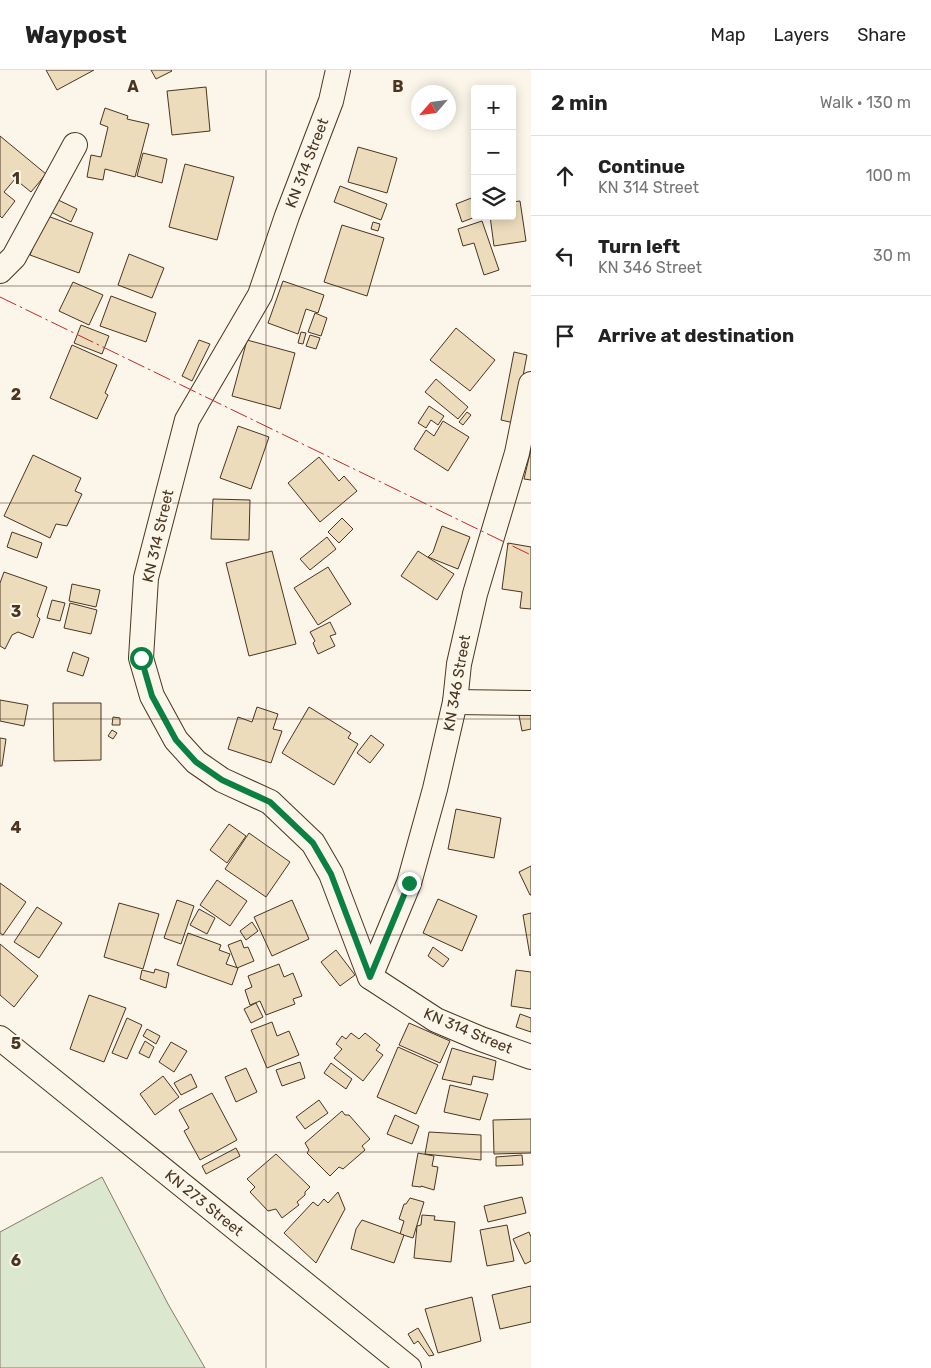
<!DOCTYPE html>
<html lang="en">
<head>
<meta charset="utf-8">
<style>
	:root { --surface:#fff; --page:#f2f2f2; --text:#222; --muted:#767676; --line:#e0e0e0 }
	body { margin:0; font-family:Rubik,sans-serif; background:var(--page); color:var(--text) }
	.controls { position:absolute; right:15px; top:15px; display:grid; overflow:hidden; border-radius:5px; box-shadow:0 2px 12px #0003 }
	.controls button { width:45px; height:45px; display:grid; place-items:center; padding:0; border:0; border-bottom:1px solid var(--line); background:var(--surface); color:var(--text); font:25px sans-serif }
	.compass { position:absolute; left:411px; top:15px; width:45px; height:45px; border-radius:50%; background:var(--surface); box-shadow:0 2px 12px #0003; rotate:242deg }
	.stop { position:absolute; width:15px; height:15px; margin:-11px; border:4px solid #0b8043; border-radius:50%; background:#fff }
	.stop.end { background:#0b8043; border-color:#fff; box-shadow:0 1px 5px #0008 }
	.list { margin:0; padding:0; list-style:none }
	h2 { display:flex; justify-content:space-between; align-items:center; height:65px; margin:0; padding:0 20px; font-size:21px }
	h2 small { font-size:16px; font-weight:400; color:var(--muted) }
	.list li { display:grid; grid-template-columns:32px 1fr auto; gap:15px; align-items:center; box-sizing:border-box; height:80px; padding:0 20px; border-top:1px solid var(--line) }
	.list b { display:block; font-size:19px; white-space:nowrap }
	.list p { margin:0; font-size:16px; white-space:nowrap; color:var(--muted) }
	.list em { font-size:16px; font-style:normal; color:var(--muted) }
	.icon { flex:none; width:28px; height:28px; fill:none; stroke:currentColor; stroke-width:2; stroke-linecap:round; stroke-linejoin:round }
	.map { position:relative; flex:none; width:531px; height:1298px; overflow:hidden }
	header { display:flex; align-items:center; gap:30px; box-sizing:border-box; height:70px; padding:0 25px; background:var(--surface); border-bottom:1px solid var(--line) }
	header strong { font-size:24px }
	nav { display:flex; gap:28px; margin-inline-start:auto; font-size:18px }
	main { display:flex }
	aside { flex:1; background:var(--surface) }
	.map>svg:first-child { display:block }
	.green { fill:#dce7d0; stroke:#887966 }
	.building { fill:#ecdcbc; stroke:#4a3520 }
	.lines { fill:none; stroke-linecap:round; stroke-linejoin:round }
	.minor-casing { stroke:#4a3520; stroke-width:26 }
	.minor { stroke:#fbf6e9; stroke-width:24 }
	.power { stroke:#c62828; stroke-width:1; stroke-dasharray:18 4 2.5 4; stroke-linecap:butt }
	.route { stroke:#0b8043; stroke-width:6 }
	.grid { fill:none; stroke:#4a3520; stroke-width:1; stroke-opacity:0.55 }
	.labels { text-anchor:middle; stroke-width:4; stroke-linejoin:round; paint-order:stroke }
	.street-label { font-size:15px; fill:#4a3520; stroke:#fbf6e9 }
	.grid-label { font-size:16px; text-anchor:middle; font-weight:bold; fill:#4a3520; stroke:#fbf6e9; stroke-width:4; stroke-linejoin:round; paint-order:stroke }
</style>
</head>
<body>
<header>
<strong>Waypost</strong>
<nav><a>Map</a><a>Layers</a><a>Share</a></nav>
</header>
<main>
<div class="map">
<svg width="531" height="1298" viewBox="0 0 531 1298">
	<rect width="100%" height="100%" fill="#fbf6e9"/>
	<!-- green -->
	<path class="green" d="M 102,1107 L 168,1234 L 205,1298 L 0,1298 L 0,1162 Z"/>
	<!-- building -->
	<g class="building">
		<path d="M 46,0 L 94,0 L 57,20 Z"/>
		<path d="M 151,0 L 171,0 L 172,1 L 156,9 Z"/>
		<path d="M 206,17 L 210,61 L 172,65 L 167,21 Z"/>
		<path d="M 105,38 L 128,46 L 127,49 L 149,54 L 135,107 L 105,99 L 103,110 L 87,107 L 91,85 L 101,87 L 108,57 L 100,54 Z"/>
		<path d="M 0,66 L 46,104 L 31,122 L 15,109 L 4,122 L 15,131 L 2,148 L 0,146 Z"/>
		<path d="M 358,77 L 397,88 L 387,123 L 348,112 Z"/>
		<path d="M 143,83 L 167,89 L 162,113 L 137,106 Z"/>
		<path d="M 185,94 L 234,107 L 217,170 L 169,157 Z"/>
		<path d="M 340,116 L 387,134 L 381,150 L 334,132 Z"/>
		<path d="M 52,127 L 77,139 L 71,152 L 47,140 Z"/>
		<path d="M 474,127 L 475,146 L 478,146 L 462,152 L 456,134 Z"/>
		<path d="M 520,131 L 526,171 L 494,176 L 490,146 L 512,146 L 512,132 Z"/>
		<path d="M 45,145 L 93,163 L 79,203 L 30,185 Z"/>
		<path d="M 482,151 L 499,200 L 484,205 L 474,173 L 463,176 L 458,159 Z"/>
		<path d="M 373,152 L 380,154 L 378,161 L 371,159 Z"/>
		<path d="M 342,155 L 384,168 L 367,226 L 324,212 Z"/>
		<path d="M 129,184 L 164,198 L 152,228 L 118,215 Z"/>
		<path d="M 283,211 L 324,225 L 318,243 L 306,239 L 298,264 L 268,253 Z"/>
		<path d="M 73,212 L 103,225 L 89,255 L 59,241 Z"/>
		<path d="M 111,226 L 156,243 L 146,272 L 100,256 Z"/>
		<path d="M 315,243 L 327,248 L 321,266 L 308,262 Z"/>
		<path d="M 81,255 L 109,266 L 102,284 L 74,273 Z"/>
		<path d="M 456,258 L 495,290 L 470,321 L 430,290 Z"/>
		<path d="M 301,262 L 306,263 L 303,274 L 298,273 Z"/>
		<path d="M 310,265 L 320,268 L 316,279 L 306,276 Z"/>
		<path d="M 199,270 L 210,274 L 192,311 L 182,306 Z"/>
		<path d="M 247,270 L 295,283 L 280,339 L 232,326 Z"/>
		<path d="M 72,275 L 117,295 L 105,323 L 108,325 L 97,349 L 50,328 Z"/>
		<path d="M 514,282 L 527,285 L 514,353 L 501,350 Z"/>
		<path d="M 436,309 L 468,337 L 458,349 L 425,322 Z"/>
		<path d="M 429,336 L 444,346 L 438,355 L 431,350 L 426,358 L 418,353 Z"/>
		<path d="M 467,342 L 471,345 L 463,355 L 459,352 Z"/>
		<path d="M 443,351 L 469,367 L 448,401 L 414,379 L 426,360 L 434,366 Z"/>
		<path d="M 238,356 L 269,367 L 251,419 L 220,408 Z"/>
		<path d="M 531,379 L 531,410 L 524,409 Z"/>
		<path d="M 33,385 L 81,408 L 75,421 L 82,424 L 67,456 L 56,454 L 50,468 L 4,446 Z"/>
		<path d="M 319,387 L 339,411 L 344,406 L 357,421 L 320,452 L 288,413 Z"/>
		<path d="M 213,429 L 250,430 L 249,470 L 211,469 Z"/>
		<path d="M 342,448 L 353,459 L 339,473 L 328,462 Z"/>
		<path d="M 442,456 L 470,467 L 458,499 L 428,487 L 433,482 Z"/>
		<path d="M 12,462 L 42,473 L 37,488 L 7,477 Z"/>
		<path d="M 327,467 L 336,479 L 310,500 L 300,489 Z"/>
		<path d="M 508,473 L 531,477 L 531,539 L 520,538 L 522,522 L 502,519 Z"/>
		<path d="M 272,481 L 296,574 L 249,586 L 226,493 Z"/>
		<path d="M 418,481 L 454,504 L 437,530 L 401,506 Z"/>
		<path d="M 328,497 L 351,534 L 318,555 L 294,518 Z"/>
		<path d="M 4,502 L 47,517 L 37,546 L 40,549 L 33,568 L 18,562 L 12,565 L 5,579 L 0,576 L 0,513 Z"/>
		<path d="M 72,514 L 100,520 L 96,537 L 69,531 Z"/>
		<path d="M 52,530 L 65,533 L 60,551 L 47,548 Z"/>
		<path d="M 70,533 L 97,540 L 91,564 L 64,558 Z"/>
		<path d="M 330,552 L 336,564 L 330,566 L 335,576 L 318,584 L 313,573 L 315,571 L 310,562 Z"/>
		<path d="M 73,582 L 89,588 L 83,606 L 67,601 Z"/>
		<path d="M 0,630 L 28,635 L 24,656 L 0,651 Z"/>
		<path d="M 53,633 L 101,633 L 101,690 L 54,691 Z"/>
		<path d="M 257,637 L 278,644 L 273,659 L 282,661 L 271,693 L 228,679 L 238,647 L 252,652 Z"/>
		<path d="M 309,637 L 351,663 L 348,668 L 358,674 L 334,715 L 282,683 Z"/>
		<path d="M 531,638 L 531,659 L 522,661 L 518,640 Z"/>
		<path d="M 113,647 L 120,648 L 120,655 L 112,655 Z"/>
		<path d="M 112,660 L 117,663 L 113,669 L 108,666 Z"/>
		<path d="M 371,665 L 384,675 L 370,693 L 357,683 Z"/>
		<path d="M 0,668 L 6,669 L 2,696 L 0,696 Z"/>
		<path d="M 456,739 L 501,748 L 494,788 L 448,779 Z"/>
		<path d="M 229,754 L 246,766 L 227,793 L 210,780 Z"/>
		<path d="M 249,763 L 290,792 L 266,827 L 225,799 Z"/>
		<path d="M 531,796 L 531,825 L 530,825 L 519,802 Z"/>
		<path d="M 217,810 L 247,831 L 230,856 L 200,835 Z"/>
		<path d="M 0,813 L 26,832 L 3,865 L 0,863 Z"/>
		<path d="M 438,829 L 477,846 L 462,881 L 423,863 Z"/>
		<path d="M 177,830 L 194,836 L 181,874 L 164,868 Z"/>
		<path d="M 292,830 L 309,869 L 272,886 L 254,847 Z"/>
		<path d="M 119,833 L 159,844 L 143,899 L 104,887 Z"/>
		<path d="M 37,837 L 62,853 L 39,888 L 14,872 Z"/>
		<path d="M 199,839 L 215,848 L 207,864 L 190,855 Z"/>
		<path d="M 531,843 L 531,885 L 530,886 L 523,845 Z"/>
		<path d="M 252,852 L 258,861 L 246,870 L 240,861 Z"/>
		<path d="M 188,863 L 221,875 L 219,880 L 230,884 L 226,894 L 238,898 L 232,915 L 177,895 Z"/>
		<path d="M 241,870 L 244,878 L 248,877 L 254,891 L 237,898 L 228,875 Z"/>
		<path d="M 0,874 L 38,906 L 14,937 L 0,925 Z"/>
		<path d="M 433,877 L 449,889 L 443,897 L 428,886 Z"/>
		<path d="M 336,880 L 355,905 L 340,916 L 321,892 Z"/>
		<path d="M 279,894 L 284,907 L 293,903 L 302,926 L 293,929 L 295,934 L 266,945 L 260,931 L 250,935 L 245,920 L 252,917 L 248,906 Z"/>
		<path d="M 155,899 L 169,903 L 166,918 L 140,909 L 142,900 L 154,903 Z"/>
		<path d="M 516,900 L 531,902 L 531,939 L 511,936 Z"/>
		<path d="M 89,925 L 126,938 L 104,992 L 70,979 Z"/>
		<path d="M 256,933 L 263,947 L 251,953 L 244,939 Z"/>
		<path d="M 520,944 L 531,948 L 531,962 L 516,957 Z"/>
		<path d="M 127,948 L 142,955 L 127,989 L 112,983 Z"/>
		<path d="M 272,952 L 277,966 L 289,961 L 299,985 L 267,998 L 251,960 Z"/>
		<path d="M 409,953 L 450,971 L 440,993 L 399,975 Z"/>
		<path d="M 147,959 L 160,966 L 156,974 L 143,966 Z"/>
		<path d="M 351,963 L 359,969 L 365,963 L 380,975 L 376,980 L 383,985 L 363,1011 L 334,988 L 342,979 L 336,974 L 342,966 L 346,969 Z"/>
		<path d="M 145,971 L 154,977 L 149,988 L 139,983 Z"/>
		<path d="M 171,972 L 187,981 L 174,1002 L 159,992 Z"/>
		<path d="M 398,977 L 438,995 L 416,1044 L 377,1027 Z"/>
		<path d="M 452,978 L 496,991 L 493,1010 L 473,1006 L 471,1015 L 442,1009 Z"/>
		<path d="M 300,992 L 305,1008 L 282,1016 L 276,1000 Z"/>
		<path d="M 331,993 L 352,1009 L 346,1019 L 324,1003 Z"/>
		<path d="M 246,998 L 257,1022 L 236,1032 L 225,1007 Z"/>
		<path d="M 191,1004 L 197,1017 L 181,1025 L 174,1013 Z"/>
		<path d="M 163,1006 L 179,1027 L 155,1045 L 140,1024 Z"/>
		<path d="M 450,1015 L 488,1024 L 480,1050 L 444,1042 Z"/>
		<path d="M 212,1023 L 237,1070 L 200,1090 L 184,1061 L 189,1058 L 179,1040 Z"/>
		<path d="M 319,1030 L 328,1043 L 305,1059 L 296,1047 Z"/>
		<path d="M 342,1041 L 345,1045 L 349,1045 L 370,1069 L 362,1076 L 365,1080 L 343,1099 L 339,1097 L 330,1106 L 307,1083 L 309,1080 L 305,1073 Z"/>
		<path d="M 395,1045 L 419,1056 L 412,1074 L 387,1064 Z"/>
		<path d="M 531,1049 L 531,1083 L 494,1084 L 493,1050 Z"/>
		<path d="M 429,1062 L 481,1065 L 481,1090 L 425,1084 Z"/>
		<path d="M 236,1078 L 240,1086 L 206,1104 L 202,1096 Z"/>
		<path d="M 418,1083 L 434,1086 L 432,1096 L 438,1097 L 434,1120 L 421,1116 L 421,1117 L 412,1116 Z"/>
		<path d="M 276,1084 L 310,1117 L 305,1122 L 305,1125 L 297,1132 L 299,1135 L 282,1148 L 276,1139 L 268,1141 L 250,1122 L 255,1117 L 247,1109 Z"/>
		<path d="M 522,1085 L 523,1095 L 496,1096 L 496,1087 Z"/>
		<path d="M 338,1122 L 345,1139 L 316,1193 L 284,1163 L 313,1132 L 318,1136 L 324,1129 L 328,1133 Z"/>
		<path d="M 522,1127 L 526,1143 L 488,1152 L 484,1136 Z"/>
		<path d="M 410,1128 L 424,1132 L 413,1168 L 400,1164 L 404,1151 L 399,1149 L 404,1134 L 406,1134 Z"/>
		<path d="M 422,1145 L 435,1146 L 434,1150 L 455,1152 L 451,1192 L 414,1188 L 417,1156 L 421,1155 Z"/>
		<path d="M 362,1150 L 404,1165 L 394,1193 L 351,1179 L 356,1159 Z"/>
		<path d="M 507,1155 L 514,1191 L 487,1196 L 480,1160 Z"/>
		<path d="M 529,1162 L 531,1167 L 531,1191 L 525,1194 L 513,1169 Z"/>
		<path d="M 531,1216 L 531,1252 L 500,1259 L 492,1225 Z"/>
		<path d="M 472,1227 L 481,1271 L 438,1283 L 425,1239 Z"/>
		<path d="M 418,1258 L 434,1285 L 429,1286 L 418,1271 L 414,1274 L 408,1264 Z"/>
	</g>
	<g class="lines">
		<!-- minor casing -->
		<g class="minor-casing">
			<g id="minor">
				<path d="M 338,0 L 331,31 L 287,146 L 260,225 L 187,350 L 146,508 L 141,588 L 152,626 L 176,670 L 196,692 L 222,710 L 270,732 L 313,773 L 331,804 L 370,907 L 436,950 L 481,969 L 531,987"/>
				<path d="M 0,201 L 14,187 L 75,75"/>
				<path d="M 455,632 L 531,633"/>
				<path d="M 370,907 L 409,813 L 435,719 L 455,632 L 459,594 L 475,524 L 517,383 L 531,314"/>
				<path d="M 0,968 L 409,1298"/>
			</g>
		</g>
		<!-- minor -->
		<use href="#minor" class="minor"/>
		<!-- power -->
		<path class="power" d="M 0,227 L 531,485"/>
	</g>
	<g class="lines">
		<!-- route -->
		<path class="route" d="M 141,588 L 152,626 L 176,670 L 196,692 L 222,710 L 270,732 L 313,773 L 331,804 L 370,907 L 409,813"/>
	</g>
	<!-- grid -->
	<path class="grid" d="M 266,0 L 266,1298M 0,216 L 531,216M 0,433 L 531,433M 0,649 L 531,649M 0,865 L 531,865M 0,1082 L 531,1082"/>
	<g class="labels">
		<!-- street labels -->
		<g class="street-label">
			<text transform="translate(307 93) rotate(-69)" y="5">KN 314 Street</text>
			<text transform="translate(158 466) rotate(-77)" y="5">KN 314 Street</text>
			<text transform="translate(457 613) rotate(-80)" y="5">KN 346 Street</text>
			<text transform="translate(468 961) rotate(23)" y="5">KN 314 Street</text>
			<text transform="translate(204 1133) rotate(39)" y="5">KN 273 Street</text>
		</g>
	</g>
	<g class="grid-label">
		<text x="133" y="22">A</text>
		<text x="398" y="22">B</text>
		<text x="16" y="114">1</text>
		<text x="16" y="330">2</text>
		<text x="16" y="547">3</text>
		<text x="16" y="763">4</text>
		<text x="16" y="979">5</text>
		<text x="16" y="1196">6</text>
	</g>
</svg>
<div class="controls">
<button>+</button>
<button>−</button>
<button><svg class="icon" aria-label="layers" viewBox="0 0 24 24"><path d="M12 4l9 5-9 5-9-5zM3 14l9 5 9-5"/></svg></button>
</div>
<svg class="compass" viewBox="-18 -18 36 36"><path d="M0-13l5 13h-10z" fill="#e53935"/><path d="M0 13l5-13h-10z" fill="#767676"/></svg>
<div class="stop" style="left:141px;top:588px"></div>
<div class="stop end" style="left:409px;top:813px"></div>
</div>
<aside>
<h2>2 min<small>Walk · 130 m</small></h2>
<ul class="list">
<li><svg class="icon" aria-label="ahead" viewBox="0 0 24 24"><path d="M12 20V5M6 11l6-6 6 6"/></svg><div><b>Continue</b><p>KN 314 Street</p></div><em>100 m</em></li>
<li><svg class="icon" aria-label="left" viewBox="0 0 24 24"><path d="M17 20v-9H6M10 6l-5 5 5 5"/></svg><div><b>Turn left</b><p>KN 346 Street</p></div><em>30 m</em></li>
<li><svg class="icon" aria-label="arrive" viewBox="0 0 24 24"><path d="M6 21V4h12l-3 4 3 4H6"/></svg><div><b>Arrive at destination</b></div></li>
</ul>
</aside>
</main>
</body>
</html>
